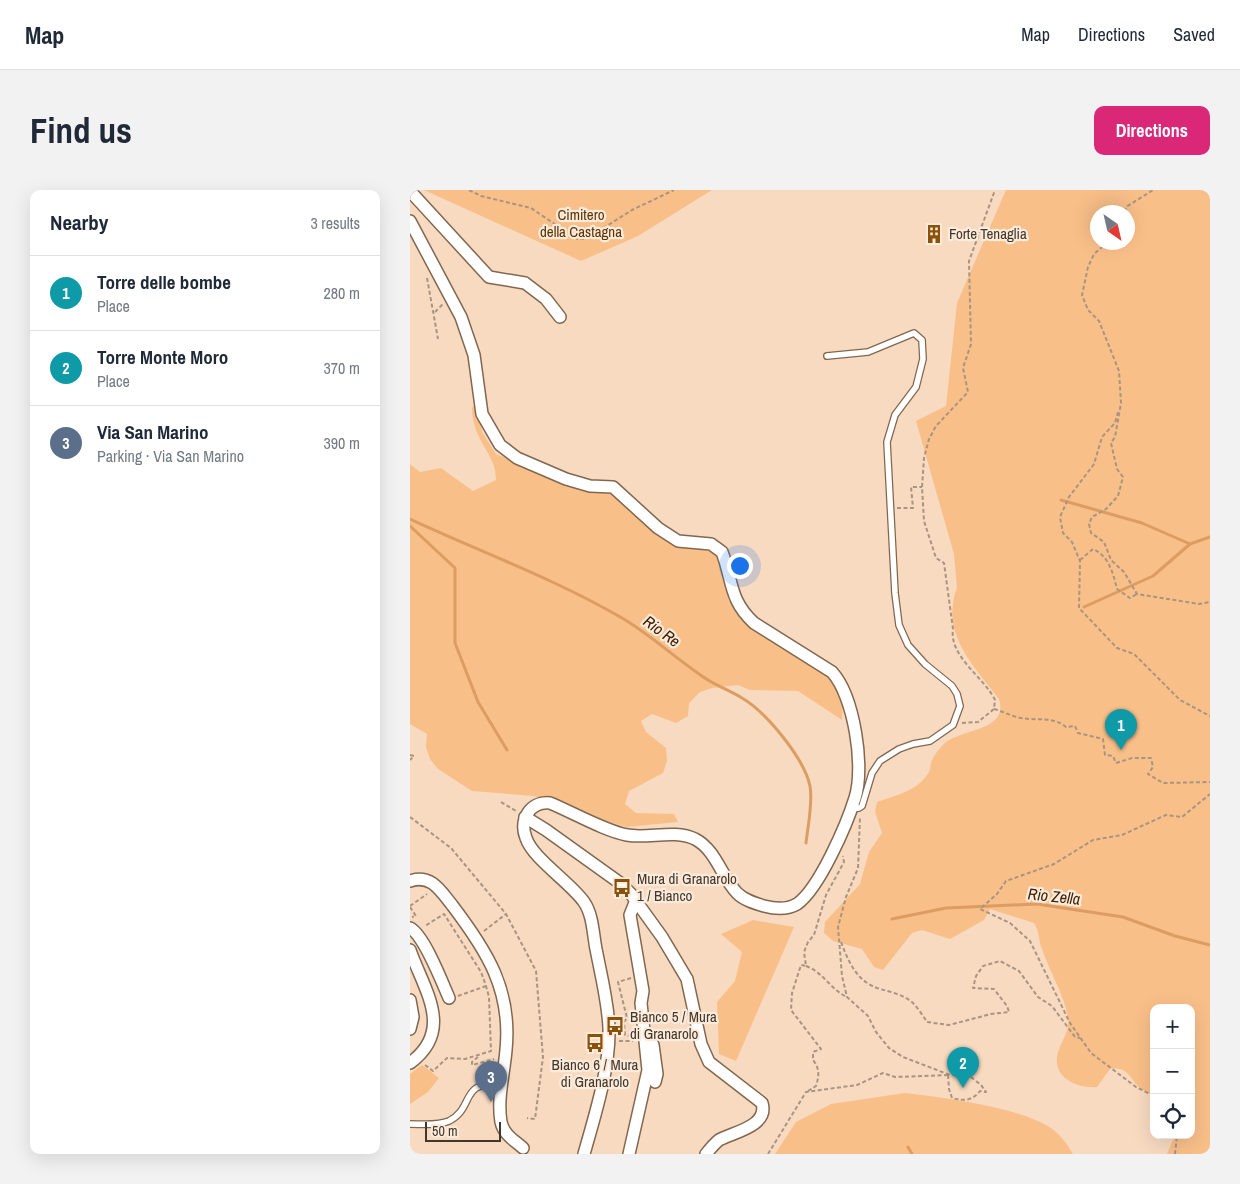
<!DOCTYPE html>
<html lang="en">
<head>
<meta charset="utf-8">
<style>
	:root { --surface:#fff; --page:#f2f2f3; --text:#1f2937; --muted:#747a83; --line:#e0e1e3; --accent:#db2777 }
	body { margin:0; font-family:"Archivo Narrow",sans-serif; background:var(--page); color:var(--text) }
	.controls { position:absolute; right:15px; bottom:15px; display:grid; overflow:hidden; border-radius:10px; box-shadow:0 5px 20px #0002 }
	.controls button { width:45px; height:45px; display:grid; place-items:center; padding:0; border:0; border-bottom:1px solid var(--line); background:var(--surface); color:var(--text); font:25px sans-serif }
	.compass { position:absolute; left:680px; top:15px; width:45px; height:45px; border-radius:50%; background:var(--surface); box-shadow:0 5px 20px #0002; rotate:146deg }
	.scale { position:absolute; left:15px; bottom:12px; width:76px; box-sizing:border-box; padding-left:5px; border:2px solid #42372c; border-top:0; font-size:14px; line-height:18px; white-space:nowrap; color:#42372c; -webkit-text-stroke:4px #fceada; paint-order:stroke }
	.you { position:absolute; left:329px; top:375px; width:18px; height:18px; margin:-12px; border:4px solid #fff; border-radius:50%; background:#1a73e8; box-shadow:0 0 0 8px #1a73e833 }
	.badge { display:grid; place-items:center; width:32px; height:32px; border-radius:50%; background:var(--accent); color:#fff; font-size:16px; font-weight:700 }
	.pin { position:absolute; translate:-50% -41px; filter:drop-shadow(0 1px 2px #0008) }
	.pin::after { content:''; position:absolute; top:26px; width:18px; height:15px; background:inherit; clip-path:polygon(0 0,100% 0,50% 100%) }
	.list { margin:0; padding:0; list-style:none }
	h2 { display:flex; justify-content:space-between; align-items:center; height:65px; margin:0; padding:0 20px; font-size:21px }
	h2 small { font-size:16px; font-weight:400; color:var(--muted) }
	.list li { display:grid; grid-template-columns:32px 1fr auto; gap:15px; align-items:center; box-sizing:border-box; height:75px; padding:0 20px; border-top:1px solid var(--line) }
	.list b { display:block; font-size:19px; white-space:nowrap }
	.list p { margin:0; font-size:16px; white-space:nowrap; color:var(--muted) }
	.list em { font-size:16px; font-style:normal; color:var(--muted) }
	.icon { flex:none; width:28px; height:28px; fill:none; stroke:currentColor; stroke-width:2; stroke-linecap:round; stroke-linejoin:round }
	.map { position:relative; flex:none; width:800px; height:964px; overflow:hidden; border-radius:10px }
	header { display:flex; align-items:center; gap:30px; box-sizing:border-box; height:70px; padding:0 25px; background:var(--surface); border-bottom:1px solid var(--line) }
	header strong { font-size:24px }
	nav { display:flex; gap:28px; margin-inline-start:auto; font-size:18px }
	.intro { display:flex; align-items:center; justify-content:space-between; box-sizing:border-box; height:120px; padding:0 30px }
	h1 { margin:0; font-size:35px }
	.button { padding:12px 22px; border-radius:10px; background:var(--accent); color:#fff; font-size:18px; font-weight:700 }
	main { display:flex; gap:30px; padding:0 30px }
	aside { flex:1; background:var(--surface); border-radius:10px; box-shadow:0 5px 20px #0002 }
	.map>svg:first-child { display:block }
	.green { fill:#f9bf89; fill-rule:evenodd }
	.lines { fill:none; stroke-linecap:round; stroke-linejoin:round }
	.stream { stroke:#db9d62; stroke-width:3 }
	.service-casing { stroke:#81674f; stroke-width:8 }
	.minor-casing { stroke:#81674f; stroke-width:14 }
	.path { stroke:#aa9480; stroke-width:2; stroke-dasharray:4 2.5; stroke-linecap:butt }
	.service { stroke:#fff; stroke-width:5.5 }
	.minor { stroke:#fff; stroke-width:11 }
	.labels { text-anchor:middle; stroke-width:4.5; stroke-linejoin:round; paint-order:stroke }
	.park-label { font-size:15px; fill:#5b3302; stroke:#fceada }
	.poi-label { font-size:15px; fill:#42372c; stroke:#fceada; text-anchor:start }
	.water-label { font-size:16px; font-style:italic; fill:#3d2309; stroke:#fceada }
</style>
</head>
<body>
<header>
<strong>Map</strong>
<nav><a>Map</a><a>Directions</a><a>Saved</a></nav>
</header>
<div class="intro"><h1>Find us</h1><a class="button">Directions</a></div>
<main>
<aside>
<h2>Nearby<small>3 results</small></h2>
<ul class="list">
<li><span class="badge" style="background:#0f9aa8">1</span><div><b>Torre delle bombe</b><p>Place</p></div><em>280 m</em></li>
<li><span class="badge" style="background:#0f9aa8">2</span><div><b>Torre Monte Moro</b><p>Place</p></div><em>370 m</em></li>
<li><span class="badge" style="background:#5c6f8a">3</span><div><b>Via San Marino</b><p>Parking · Via San Marino</p></div><em>390 m</em></li>
</ul>
</aside>
<div class="map">
<svg width="800" height="964" viewBox="0 0 800 964">
	<rect width="100%" height="100%" fill="#f8dac0"/>
	<!-- green -->
	<g class="green">
		<path d="M 14,0 L 302,0 L 228,46 L 171,71 Z"/>
		<path d="M 596,0 L 800,0 L 800,964 L 757,964 L 765,945 L 781,945 L 781,818 L 744,818 L 744,906 C 739,903 733,901 729,897 C 719,887 717,876 700,879 L 687,897 C 669,899 644,889 647,867 C 649,852 661,843 658,827 C 654,805 639,780 632,759 C 628,750 630,742 624,733 L 580,719 L 574,730 L 540,749 L 512,740 L 502,743 L 473,780 L 464,777 L 452,759 L 423,751 L 414,743 L 415,732 L 450,694 L 459,662 L 472,643 L 465,622 L 467,612 C 487,605 508,601 519,582 C 521,578 520,574 522,570 C 524,565 532,555 536,552 C 554,539 599,540 589,509 C 569,482 537,451 543,414 C 544,408 544,404 547,399 L 544,364 L 506,231 L 536,216 L 547,113 ZM 688,22 L 718,22 L 718,52 L 688,52 Z"/>
		<path d="M 68,213 L 72,242 L 86,264 L 174,300 L 200,301 L 271,356 L 303,362 L 310,372 L 319,411 L 334,432 L 422,487 L 433,510 L 432,530 L 388,501 L 340,500 L 328,495 L 302,498 L 290,502 L 279,513 L 278,526 L 266,533 L 242,524 L 231,531 L 236,542 L 256,558 L 257,571 L 253,583 L 219,601 L 215,614 L 226,623 L 264,624 L 268,632 L 217,637 L 196,631 L 160,615 L 123,606 L 62,601 L 28,579 L 20,569 L 16,557 L 17,544 L 0,534 L 0,274 L 10,282 L 31,278 L 63,301 L 86,290 C 86,262 62,252 62,217 Z"/>
		<path d="M 343,730 L 384,737 L 326,871 L 309,864 L 307,812 L 325,791 L 332,762 L 311,744 Z"/>
		<path d="M 12,875 L 29,888 L 18,902 L 0,914 L 0,884 Z"/>
		<path d="M 495,903 C 536,908 602,916 638,936 C 649,943 656,952 663,964 L 365,964 L 386,932 L 421,914 Z"/>
	</g>
	<g class="lines">
		<!-- stream -->
		<g class="stream">
			<path d="M 651,310 L 732,333 L 780,354 L 800,347"/>
			<path d="M 0,329 C 71,362 145,389 212,428 C 241,445 265,468 292,486 C 304,495 319,500 332,508 C 356,522 394,568 400,596 C 403,613 398,635 396,653"/>
			<path d="M 0,336 L 45,378 L 45,453 L 68,512 L 97,560"/>
			<path d="M 674,417 L 743,386 L 780,354"/>
			<path d="M 482,729 L 536,718 L 627,714 L 713,727 L 765,746 L 800,755"/>
			<path d="M 498,957 L 502,964"/>
		</g>
		<!-- service casing -->
		<g class="service-casing">
			<g id="service">
				<path d="M 417,166 L 458,162 L 504,143 L 512,150 L 513,169 L 506,197 L 485,225 L 477,252 L 485,403 L 489,435 L 498,455 L 515,474 L 542,496 L 547,504 L 550,516 L 543,535 L 520,551 L 503,554 L 489,559 L 470,571 L 462,583 L 452,616 L 449,618 L 442,619"/>
				<path d="M 0,934 C 12,934 27,936 39,931 C 66,917 48,891 92,894"/>
			</g>
		</g>
		<!-- minor casing -->
		<g class="minor-casing">
			<g id="minor">
				<path d="M 0,1 L 79,87 L 115,93 L 136,109 L 150,127"/>
				<path d="M 0,31 L 51,127 L 64,165 L 72,224 L 90,255 L 107,268 L 156,289 L 180,296 L 203,297 L 248,338 L 268,351 L 301,354 L 312,362 C 323,391 319,410 344,433 L 422,482 C 444,506 455,577 445,608 C 437,634 409,699 387,714 C 377,720 365,719 354,716 C 344,713 334,710 327,703 C 311,686 306,660 285,649 C 264,639 239,649 217,645 C 195,641 162,622 140,613 C 120,611 109,630 116,648 C 123,669 160,692 174,712 C 183,725 183,744 186,759 C 191,785 198,812 199,838 C 200,878 185,925 174,964"/>
				<path d="M 115,627 L 136,640 L 210,693 L 221,704 L 252,747 L 277,789 L 291,854 L 299,872 L 352,913 C 359,936 324,942 309,950 C 304,954 300,959 296,964"/>
				<path d="M 0,691 C 21,684 30,700 42,715 C 77,761 102,800 96,860 C 94,884 87,909 91,932 C 94,945 104,950 113,958"/>
				<path d="M 0,738 C 14,745 32,792 39,808"/>
				<path d="M 0,760 C 14,800 45,840 0,873"/>
				<path d="M 0,810 L 3,827 L 0,839"/>
				<path d="M 243,855 L 247,884 L 245,892"/>
				<path d="M 219,964 L 238,880 L 231,813 L 233,801 L 220,725 L 226,710"/>
			</g>
		</g>
		<!-- path -->
		<g class="path">
			<path d="M 59,0 L 71,6 L 121,18 L 167,49 L 176,49 L 222,20 L 264,0"/>
			<path d="M 715,22 L 716,17 L 743,0"/>
			<path d="M 698,52 L 684,64 L 678,77 L 672,105 L 678,120 L 689,131 L 709,181 L 711,213 L 705,247 L 701,253 L 707,279 L 713,287 L 708,306 L 696,319 L 682,327 L 679,334 L 681,343 L 694,352 L 701,370 L 714,382 L 727,404 L 789,414 L 800,412"/>
			<path d="M 17,88 L 28,149"/>
			<path d="M 25,122 L 33,114"/>
			<path d="M 708,222 L 705,233 L 692,247 L 684,274 L 659,307 L 650,327 L 653,343 L 662,352 L 670,371 L 669,418 L 707,458 L 724,464 L 770,510 L 800,526"/>
			<path d="M 487,318 L 503,318 L 501,297 L 512,297"/>
			<path d="M 670,370 L 683,359 C 699,366 703,383 707,399 L 720,408 L 727,404"/>
			<path d="M 584,519 C 592,521 599,525 607,527 C 624,532 642,525 656,537 L 665,536 L 668,543 L 693,549 L 695,565 L 703,566 L 706,573 L 722,568 L 741,568 L 743,577 L 738,584 L 753,593 L 800,592"/>
			<path d="M 552,533 L 568,532 L 584,519 L 585,510 C 574,487 539,467 543,439 L 534,373 L 526,368 L 514,331 L 512,297 L 514,268 L 519,249 L 526,236 L 558,202 L 553,178 L 561,154 L 559,71 L 585,0"/>
			<path d="M 0,565 L 4,566 L 0,570"/>
			<path d="M 91,612 L 106,621"/>
			<path d="M 0,627 L 41,658 L 96,724 L 126,781 L 133,867 L 125,929 L 117,928"/>
			<path d="M 0,716 L 17,704"/>
			<path d="M 0,717 L 6,726 L 2,727"/>
			<path d="M 74,741 L 96,724"/>
			<path d="M 431,752 C 439,773 447,792 470,799 C 481,802 494,805 503,813 C 508,818 513,826 517,832 L 539,835 L 581,824 L 599,822 L 597,816 L 584,799 L 563,798 L 566,786 L 573,776 L 590,771 L 609,781 L 628,807 L 642,816 L 665,847 L 670,848"/>
			<path d="M 396,776 C 413,782 421,800 437,807"/>
			<path d="M 221,788 L 208,792 L 217,828 L 214,832 L 215,845 L 219,846 L 220,841 L 223,840"/>
			<path d="M 48,806 L 76,796"/>
			<path d="M 209,851 L 223,851"/>
			<path d="M 68,867 L 62,872 L 62,875 L 84,869"/>
			<path d="M 15,875 L 23,881 L 37,868 L 55,869 L 81,861 L 79,807 L 76,796 L 71,782 L 34,724 L 15,736"/>
			<path d="M 538,885 L 539,899 L 542,908 C 554,911 562,911 570,901 L 576,902 L 571,895 L 557,884 L 540,885"/>
			<path d="M 398,901 L 406,896 C 409,886 410,879 403,870 L 403,862 L 411,859 L 381,820 L 382,803 L 391,775 L 396,776 L 394,762 L 398,752 L 404,745 L 416,705 L 434,672 L 433,666"/>
			<path d="M 744,906 L 726,897 L 681,863 L 660,833 L 620,751 L 600,733 L 570,719 L 587,704 L 596,691 L 644,674 L 683,650 L 712,645 L 756,625 L 772,627 L 800,604"/>
			<path d="M 358,964 L 396,902 L 447,895 L 473,883 L 485,887 L 540,885 L 493,867 L 479,858 L 466,842 L 458,826 L 437,807 L 432,786 L 428,737 L 436,707 L 448,678 L 450,627"/>
			<path d="M 765,964 L 767,945"/>
		</g>
		<!-- service -->
		<use href="#service" class="service"/>
		<!-- minor -->
		<use href="#minor" class="minor"/>
	</g>
	<!-- icons -->
	<defs>
		<g id="building-bare" transform="scale(1.5)"><path d="M-4-6H4V6H1V3H-1V6H-4ZM-2.5-4.3h1.7v1.8h-1.7ZM.8-4.3h1.7v1.8H.8ZM-2.5-1h1.7V.8h-1.7ZM.8-1h1.7V.8H.8Z" fill="#8a5108" stroke="#fceada" stroke-width="2.5" paint-order="stroke"/></g>
		<g id="bus-bare" transform="scale(1.5)"><path d="M-5-6H5V4H4V6H2V4H-2V6H-4V4H-5ZM-3.5-4V0h7V-4ZM-3.5 1.2v1.5H-2V1.2ZM2 1.2v1.5H3.5V1.2Z" fill="#8a5108" stroke="#fceada" stroke-width="2.5" paint-order="stroke"/></g>
	</defs>
	<g fill-rule="evenodd">
		<use href="#building-bare" x="524" y="44"/>
		<use href="#bus-bare" x="212" y="698"/>
		<use href="#bus-bare" x="205" y="836"/>
		<use href="#bus-bare" x="185" y="853"/>
	</g>
	<g class="labels">
		<!-- park labels -->
		<g class="park-label">
			<text x="171" y="30">Cimitero<tspan x="171" dy="17">della Castagna</tspan></text>
		</g>
		<!-- poi labels -->
		<g class="poi-label">
			<text x="539" y="49">Forte Tenaglia</text>
			<text x="227" y="694">Mura di Granarolo<tspan x="227" dy="17">1 / Bianco</tspan></text>
			<text x="220" y="832">Bianco 5 / Mura<tspan x="220" dy="17">di Granarolo</tspan></text>
			<text x="185" y="880" text-anchor="middle">Bianco 6 / Mura<tspan x="185" dy="17">di Granarolo</tspan></text>
		</g>
		<!-- water labels -->
		<g class="water-label">
			<text transform="translate(252 441) rotate(36)" y="6">Rio Re</text>
			<text transform="translate(644 706) rotate(6)" y="6">Rio Zella</text>
		</g>
	</g>
</svg>
<div class="controls">
<button>+</button>
<button>−</button>
<button><svg class="icon" aria-label="locate" viewBox="0 0 24 24"><circle cx="12" cy="12" r="6"/><path d="M12 2v4M12 18v4M2 12h4M18 12h4"/></svg></button>
</div>
<svg class="compass" viewBox="-18 -18 36 36"><path d="M0-13l5 13h-10z" fill="#e53935"/><path d="M0 13l5-13h-10z" fill="#747a83"/></svg>
<div class="scale">50 m</div>
<div class="you"></div>
<div class="pin badge" style="left:711px;top:560px;background:#0f9aa8">1</div>
<div class="pin badge" style="left:553px;top:898px;background:#0f9aa8">2</div>
<div class="pin badge" style="left:81px;top:912px;background:#5c6f8a">3</div>
</div>
</main>
</body>
</html>
